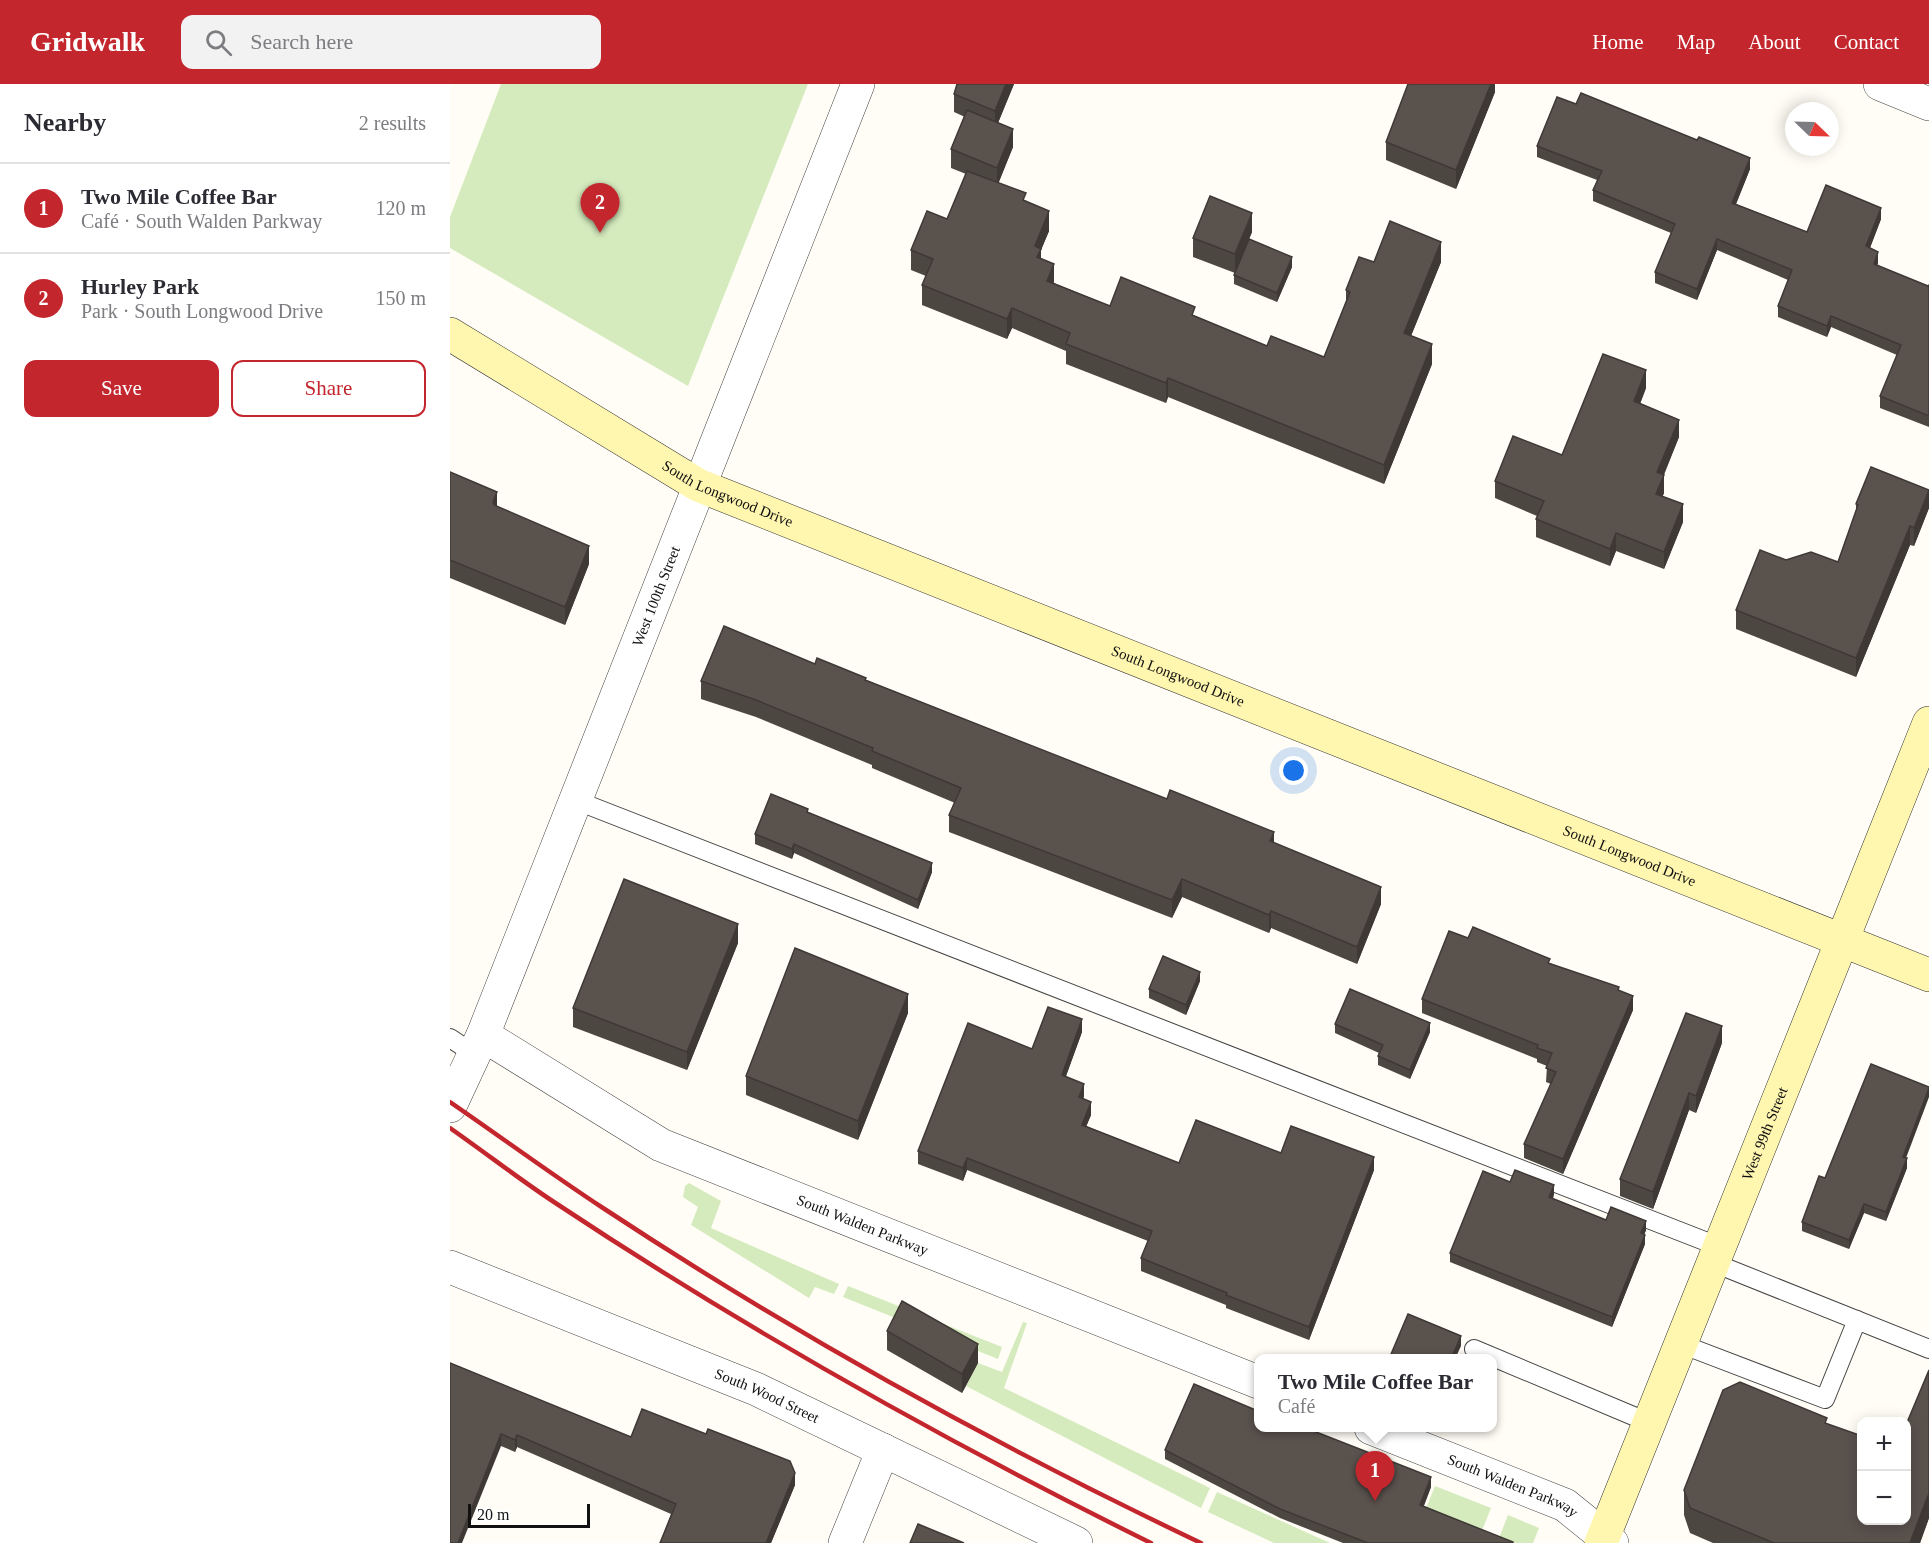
<!DOCTYPE html>
<html lang="en">
<head>
<meta charset="utf-8">
<style>
	:root { --surface:#fff; --page:#f2f2f3; --text:#2b2b33; --muted:#7c7c81; --line:#e1e1e2; --accent:#c4262e }
	body { margin:0; font-family:"Times New Roman",serif; background:var(--page); color:var(--text) }
	.controls { position:absolute; right:18px; bottom:18px; display:grid; overflow:hidden; border-radius:12px; box-shadow:0 3px 15px #0003 }
	.controls button { width:54px; height:54px; display:grid; place-items:center; padding:0; border:0; border-bottom:2px solid var(--line); background:var(--surface); color:var(--text); font:30px sans-serif }
	.compass { position:absolute; left:1335px; top:18px; width:54px; height:54px; border-radius:50%; background:var(--surface); box-shadow:0 3px 15px #0003; rotate:113deg }
	.scale { position:absolute; left:18px; bottom:15px; width:122px; box-sizing:border-box; padding-left:6px; border:3px solid #111; border-top:0; font-size:16px; line-height:21px; white-space:nowrap; color:#111; -webkit-text-stroke:4px #fff; paint-order:stroke }
	.you { position:absolute; left:844px; top:687px; width:21px; height:21px; margin:-15px; border:4px solid #fff; border-radius:50%; background:#1a73e8; box-shadow:0 0 0 9px #1a73e833 }
	.badge { display:grid; place-items:center; width:39px; height:39px; border-radius:50%; background:var(--accent); color:#fff; font-size:20px; font-weight:700 }
	.pin { position:absolute; translate:-50% -50px; filter:drop-shadow(0 2px 3px #0008) }
	.pin::after { content:''; position:absolute; top:32px; width:21px; height:18px; background:inherit; clip-path:polygon(0 0,100% 0,50% 100%) }
	.popup { position:absolute; left:804px; top:1270px; width:243px; height:78px; box-sizing:border-box; display:grid; place-content:center; border-radius:12px; background:var(--surface); filter:drop-shadow(0 2px 4px #0005); font-size:20px; white-space:nowrap; color:var(--muted) }
	.popup b { font-size:22px; color:var(--text) }
	.popup::after { content:''; position:absolute; left:50%; top:100%; margin-left:-12px; border:12px solid transparent; border-top-color:var(--surface) }
	.list { margin:0; padding:0; list-style:none }
	h2 { display:flex; justify-content:space-between; align-items:center; height:78px; margin:0; padding:0 24px; font-size:26px }
	h2 small { font-size:20px; font-weight:400; color:var(--muted) }
	.list li { display:grid; grid-template-columns:39px 1fr auto; gap:18px; align-items:center; box-sizing:border-box; height:90px; padding:0 24px; border-top:2px solid var(--line) }
	.list b { display:block; font-size:22px; white-space:nowrap }
	.list p { margin:0; font-size:20px; white-space:nowrap; color:var(--muted) }
	.list em { font-size:20px; font-style:normal; color:var(--muted) }
	.actions { display:flex; gap:12px; padding:18px 24px }
	.actions a { flex:1; padding:14px 0; border:2px solid var(--accent); border-radius:12px; text-align:center; font-size:21px; color:var(--accent) }
	.actions .main { background:var(--accent); color:#fff }
	.icon { flex:none; width:33px; height:33px; fill:none; stroke:currentColor; stroke-width:2; stroke-linecap:round; stroke-linejoin:round }
	.map { position:relative; flex:none; width:1479px; height:1459px; overflow:hidden }
	header { display:flex; align-items:center; gap:36px; box-sizing:border-box; height:84px; padding:0 30px; background:var(--accent); color:#fff }
	header strong { font-size:28px }
	nav { display:flex; gap:33px; margin-inline-start:auto; font-size:21px }
	.search { width:420px; height:54px; background:var(--page); display:flex; align-items:center; gap:15px; box-sizing:border-box; padding:0 21px; border-radius:12px; color:var(--muted); font-size:22px }
	main { display:flex }
	aside { flex:1; background:var(--surface) }
	.map>svg:first-child { display:block }
	.green { fill:#d5ebbd }
	.lines { fill:none; stroke-linecap:round; stroke-linejoin:round }
	.lane-casing { stroke:#444; stroke-width:20 }
	.street-casing { stroke:#444; stroke-width:34 }
	.secondary-casing { stroke:#333; stroke-width:34 }
	.lane { stroke:#fff; stroke-width:18 }
	.street { stroke:#fff; stroke-width:33 }
	.secondary { stroke:#fff6b0; stroke-width:33 }
	.rail { stroke:#c4262e; stroke-width:4.5 }
	.wall { fill:#4d4742 }
	.shaded-wall { fill:#3f3936 }
	.building { fill:#5a524d; stroke:#3f3936; stroke-width:1.5 }
	.labels { text-anchor:middle; stroke-width:6; stroke-linejoin:round; paint-order:stroke }
	.street-label { font-size:15px; fill:#111; stroke:#fff }
</style>
</head>
<body>
<header>
<strong>Gridwalk</strong>
<div class="search"><svg class="icon" aria-label="search" viewBox="0 0 24 24"><circle cx="10" cy="10" r="6"/><path d="M15 15l6 6"/></svg>Search here</div>
<nav><a>Home</a><a>Map</a><a>About</a><a>Contact</a></nav>
</header>
<main>
<aside>
<h2>Nearby<small>2 results</small></h2>
<ul class="list">
<li><span class="badge">1</span><div><b>Two Mile Coffee Bar</b><p>Café · South Walden Parkway</p></div><em>120 m</em></li>
<li><span class="badge">2</span><div><b>Hurley Park</b><p>Park · South Longwood Drive</p></div><em>150 m</em></li>
</ul>
<div class="actions"><a class="main">Save</a><a>Share</a></div>
</aside>
<div class="map">
<svg width="1479" height="1459" viewBox="0 0 1479 1459">
	<rect width="100%" height="100%" fill="#fffdf5"/>
	<!-- green -->
	<g class="green">
		<path d="M 51,0 L 358,0 L 238,302 L 0,164 L 0,133 Z"/>
		<path d="M 239,1099 L 271,1117 L 261,1144 L 389,1200 L 384,1210 L 365,1203 L 359,1214 L 241,1141 L 248,1123 L 233,1113 L 235,1102 Z"/>
		<path d="M 398,1202 L 552,1263 L 548,1275 L 393,1213 Z"/>
		<path d="M 573,1238 L 577,1239 L 554,1304 L 760,1404 L 751,1424 L 516,1302 L 528,1279 L 552,1288 Z"/>
		<path d="M 985,1402 L 1041,1424 L 1029,1454 L 962,1459 Z"/>
		<path d="M 767,1408 L 880,1459 L 824,1459 L 758,1428 Z"/>
		<path d="M 1058,1431 L 1089,1444 L 1083,1459 L 1047,1459 Z"/>
	</g>
	<g class="lines">
		<!-- lane casing -->
		<g class="lane-casing">
			<g id="lane">
				<path d="M 125,716 L 1270,1163"/>
				<path d="M 0,954 L 24,970"/>
				<path d="M 1264,1179 L 1479,1265"/>
				<path d="M 1231,1260 L 1375,1315 L 1407,1236"/>
				<path d="M 1024,1265 L 1200,1339"/>
			</g>
		</g>
		<!-- street casing -->
		<g class="street-casing">
			<g id="street">
				<path d="M 1430,0 L 1479,20"/>
				<path id="s1" d="M 33,951 L 211,1061 L 808,1298"/>
				<path id="s2" d="M 0,1022 L 33,951 L 408,0"/>
				<path id="s3" d="M 0,1183 L 306,1305 L 626,1459"/>
				<path id="s4" d="M 921,1344 L 1115,1421 L 1162,1459"/>
				<path d="M 395,1459 L 433,1366"/>
			</g>
		</g>
		<!-- secondary casing -->
		<g class="secondary-casing">
			<g id="secondary">
				<path id="s5" d="M 0,250 L 248,401 L 1479,891"/>
				<path id="s6" d="M 1151,1459 L 1479,639"/>
			</g>
		</g>
		<!-- lane -->
		<use href="#lane" class="lane"/>
		<!-- street -->
		<use href="#street" class="street"/>
		<!-- secondary -->
		<use href="#secondary" class="secondary"/>
		<!-- rail -->
		<g class="rail">
			<path d="M 0,1018 C 51,1053 101,1090 153,1124 C 344,1250 545,1361 751,1459"/>
			<path d="M 0,1044 C 36,1069 70,1096 107,1120 C 297,1246 497,1358 701,1459"/>
		</g>
	</g>
	<!-- wall -->
	<g class="wall">
		<path d="M 507,0 L 564,0 L 548,39 L 563,63 L 548,99 L 576,117 L 599,147 L 591,166 L 591,174 L 604,199 L 660,222 L 745,232 L 817,262 L 874,273 L 896,218 L 896,206 L 924,178 L 991,178 L 961,252 L 982,280 L 934,400 L 718,313 L 716,319 L 616,280 L 616,267 L 562,244 L 557,255 L 472,221 L 472,201 L 476,192 L 461,186 L 461,166 L 497,135 L 516,90 L 501,84 L 501,65 L 515,33 L 504,28 L 504,10 Z"/>
		<path d="M 1045,0 L 1045,8 L 1006,105 L 936,76 L 936,58 Z"/>
		<path d="M 1087,62 L 1300,85 L 1286,120 L 1357,148 L 1431,135 L 1420,164 L 1428,179 L 1427,181 L 1478,202 L 1479,201 L 1479,343 L 1430,324 L 1430,312 L 1447,271 L 1381,243 L 1377,253 L 1328,233 L 1328,222 L 1338,196 L 1267,166 L 1247,216 L 1205,199 L 1205,188 L 1221,149 L 1143,117 L 1143,106 L 1147,96 L 1087,73 Z"/>
		<path d="M 802,148 L 793,169 L 842,183 L 827,218 L 784,200 L 784,191 L 785,189 L 743,173 L 743,154 Z"/>
		<path d="M 1196,304 L 1190,320 L 1229,353 L 1214,391 L 1214,409 L 1212,413 L 1233,438 L 1214,485 L 1166,467 L 1160,482 L 1086,453 L 1086,435 L 1087,432 L 1045,414 L 1045,397 L 1112,371 Z"/>
		<path d="M 0,388 L 47,423 L 139,480 L 115,541 L 0,494 Z"/>
		<path d="M 1406,420 L 1479,424 L 1464,462 L 1460,461 L 1406,593 L 1286,545 L 1286,526 L 1336,476 L 1388,478 L 1406,427 Z"/>
		<path d="M 365,580 L 416,596 L 824,759 L 931,820 L 907,880 L 821,844 L 819,849 L 732,813 L 722,834 L 499,748 L 499,731 L 505,719 L 422,684 L 422,681 L 306,633 L 251,615 L 251,597 Z"/>
		<path d="M 358,728 L 482,788 L 468,825 L 344,769 L 342,775 L 305,760 L 305,750 Z"/>
		<path d="M 1018,854 L 1100,879 L 1169,907 L 1183,926 L 1113,1090 L 1074,1074 L 1074,1060 L 1101,1000 L 1096,998 L 1097,982 L 1087,978 L 1087,975 L 972,929 L 972,915 Z"/>
		<path d="M 288,859 L 237,986 L 123,943 L 123,924 Z"/>
		<path d="M 750,897 L 736,931 L 699,914 L 699,905 Z"/>
		<path d="M 458,929 L 408,1056 L 296,1011 L 296,992 Z"/>
		<path d="M 885,940 L 980,948 L 960,995 L 928,981 L 928,972 L 929,969 L 885,949 Z"/>
		<path d="M 632,948 L 616,992 L 634,1012 L 633,1015 L 641,1031 L 636,1042 L 729,1079 L 831,1069 L 924,1086 L 859,1256 L 776,1224 L 776,1221 L 691,1187 L 691,1174 L 698,1157 L 517,1086 L 513,1097 L 468,1080 L 468,1067 L 582,965 Z"/>
		<path d="M 1272,959 L 1246,1029 L 1239,1026 L 1203,1125 L 1170,1112 L 1170,1095 Z"/>
		<path d="M 1456,1074 L 1457,1084 L 1436,1137 L 1414,1129 L 1399,1165 L 1352,1147 L 1352,1138 L 1375,1094 Z"/>
		<path d="M 1060,1098 L 1104,1110 L 1103,1115 L 1156,1136 L 1196,1146 L 1194,1151 L 1195,1160 L 1162,1243 L 1000,1178 L 1000,1169 Z"/>
		<path d="M 437,1247 L 528,1279 L 512,1309 L 437,1266 Z"/>
		<path d="M 0,1279 L 181,1353 L 345,1401 L 321,1459 L 210,1459 L 221,1430 L 67,1363 L 65,1368 L 51,1362 Z"/>
		<path d="M 1479,1286 L 1479,1434 L 1470,1459 L 1263,1459 L 1240,1449 L 1234,1431 L 1234,1406 L 1377,1339 L 1456,1437 Z"/>
		<path d="M 715,1366 L 981,1403 L 974,1422 L 1063,1459 L 893,1459 L 830,1434 L 715,1375 Z"/>
	</g>
	<!-- shaded-wall -->
	<g class="shaded-wall">
		<path d="M 556,0 L 564,0 L 545,46 L 545,27 Z"/>
		<path d="M 1041,0 L 1045,0 L 1045,8 L 1006,105 L 1006,86 Z"/>
		<path d="M 563,45 L 563,63 L 547,103 L 547,84 Z"/>
		<path d="M 1300,74 L 1300,85 L 1282,130 L 1282,119 Z"/>
		<path d="M 1431,124 L 1431,135 L 1416,174 L 1416,162 Z"/>
		<path d="M 599,127 L 599,147 L 591,166 L 591,184 L 587,192 L 585,162 Z"/>
		<path d="M 802,129 L 802,148 L 785,189 L 785,170 Z"/>
		<path d="M 1267,155 L 1267,166 L 1247,216 L 1247,205 Z"/>
		<path d="M 991,158 L 991,178 L 954,269 L 954,249 Z"/>
		<path d="M 1428,168 L 1428,179 L 1424,191 L 1424,180 Z"/>
		<path d="M 842,173 L 842,183 L 827,218 L 827,209 Z"/>
		<path d="M 604,180 L 604,200 L 597,197 Z"/>
		<path d="M 562,224 L 562,244 L 557,255 L 557,235 Z"/>
		<path d="M 1381,232 L 1381,243 L 1377,253 L 1377,242 Z"/>
		<path d="M 982,260 L 982,280 L 934,400 L 934,381 Z"/>
		<path d="M 1196,286 L 1196,304 L 1184,335 L 1184,317 Z"/>
		<path d="M 718,294 L 718,313 L 716,319 L 716,299 Z"/>
		<path d="M 1229,336 L 1229,353 L 1207,406 L 1214,391 L 1214,409 L 1206,428 L 1206,410 L 1207,388 Z"/>
		<path d="M 1479,406 L 1479,424 L 1464,462 L 1464,444 Z"/>
		<path d="M 47,408 L 47,426 L 43,418 Z"/>
		<path d="M 1233,420 L 1233,438 L 1214,485 L 1214,468 Z"/>
		<path d="M 1460,442 L 1460,461 L 1406,593 L 1406,574 Z"/>
		<path d="M 1166,449 L 1166,467 L 1160,482 L 1160,465 Z"/>
		<path d="M 139,462 L 139,480 L 115,541 L 115,523 Z"/>
		<path d="M 824,748 L 824,765 L 820,757 Z"/>
		<path d="M 344,760 L 344,769 L 342,775 L 342,765 Z"/>
		<path d="M 482,779 L 482,788 L 468,825 L 468,816 Z"/>
		<path d="M 732,795 L 732,813 L 722,834 L 722,816 Z"/>
		<path d="M 931,803 L 931,820 L 907,880 L 907,863 Z"/>
		<path d="M 821,827 L 821,844 L 819,849 L 819,831 Z"/>
		<path d="M 288,840 L 288,859 L 237,986 L 237,968 Z"/>
		<path d="M 750,888 L 750,897 L 736,931 L 736,921 Z"/>
		<path d="M 458,910 L 458,929 L 408,1056 L 408,1037 Z"/>
		<path d="M 1183,912 L 1183,926 L 1113,1090 L 1113,1075 Z"/>
		<path d="M 632,935 L 632,948 L 612,1003 L 612,991 Z"/>
		<path d="M 980,939 L 980,948 L 960,995 L 960,986 Z"/>
		<path d="M 1272,942 L 1272,959 L 1246,1029 L 1246,1012 Z"/>
		<path d="M 634,1000 L 634,1012 L 629,1026 L 629,1013 Z"/>
		<path d="M 1479,1004 L 1479,1013 L 1453,1082 L 1453,1073 Z"/>
		<path d="M 1239,1009 L 1239,1026 L 1203,1125 L 1203,1108 Z"/>
		<path d="M 641,1018 L 641,1031 L 632,1053 L 632,1041 Z"/>
		<path d="M 924,1073 L 924,1086 L 859,1256 L 859,1243 Z"/>
		<path d="M 517,1074 L 517,1086 L 513,1097 L 513,1084 Z"/>
		<path d="M 1457,1074 L 1457,1084 L 1436,1137 L 1436,1128 Z"/>
		<path d="M 1104,1101 L 1104,1110 L 1099,1123 L 1099,1113 Z"/>
		<path d="M 1414,1120 L 1414,1129 L 1399,1165 L 1399,1156 Z"/>
		<path d="M 1196,1137 L 1196,1146 L 1191,1159 L 1191,1149 Z"/>
		<path d="M 1195,1151 L 1195,1160 L 1162,1243 L 1162,1233 Z"/>
		<path d="M 1011,1252 L 1011,1262 L 1005,1275 L 1001,1275 Z"/>
		<path d="M 528,1260 L 528,1279 L 512,1309 L 512,1290 Z"/>
		<path d="M 51,1350 L 51,1362 L 12,1459 L 8,1459 Z"/>
		<path d="M 67,1351 L 67,1363 L 65,1368 L 65,1356 Z"/>
		<path d="M 345,1389 L 345,1401 L 321,1459 L 316,1459 Z"/>
		<path d="M 981,1393 L 981,1403 L 970,1430 L 970,1421 Z"/>
		<path d="M 1479,1409 L 1479,1434 L 1470,1459 L 1460,1459 Z"/>
	</g>
	<!-- building -->
	<g class="building">
		<path d="M 507,0 L 556,0 L 545,27 L 504,10 Z"/>
		<path d="M 958,0 L 1041,0 L 1006,86 L 936,58 Z"/>
		<path d="M 1131,9 L 1247,56 L 1249,53 L 1300,74 L 1282,119 L 1357,148 L 1376,101 L 1431,124 L 1416,162 L 1428,168 L 1424,180 L 1478,202 L 1479,201 L 1479,332 L 1430,312 L 1451,261 L 1381,232 L 1377,242 L 1328,222 L 1342,186 L 1267,155 L 1247,205 L 1205,188 L 1225,140 L 1143,106 L 1152,87 L 1087,62 L 1107,13 L 1126,20 Z"/>
		<path d="M 517,26 L 563,45 L 547,84 L 501,65 Z"/>
		<path d="M 517,87 L 576,109 L 573,116 L 599,127 L 585,162 L 591,165 L 587,173 L 604,180 L 597,197 L 660,222 L 671,193 L 745,223 L 742,231 L 817,262 L 821,252 L 874,273 L 900,208 L 896,206 L 909,173 L 924,178 L 940,137 L 991,158 L 954,249 L 982,260 L 934,381 L 718,294 L 716,299 L 616,260 L 620,249 L 562,224 L 557,235 L 472,201 L 483,175 L 461,166 L 477,127 L 497,135 Z"/>
		<path d="M 760,112 L 802,129 L 785,170 L 743,154 Z"/>
		<path d="M 799,155 L 842,173 L 827,209 L 784,191 Z"/>
		<path d="M 1153,270 L 1196,286 L 1184,317 L 1229,336 L 1207,388 L 1214,391 L 1206,410 L 1233,420 L 1214,468 L 1166,449 L 1160,465 L 1086,435 L 1094,417 L 1045,397 L 1063,352 L 1112,371 Z"/>
		<path d="M 1421,383 L 1479,406 L 1464,444 L 1460,442 L 1406,574 L 1286,526 L 1310,466 L 1336,476 L 1361,468 L 1388,478 L 1408,421 L 1406,420 Z"/>
		<path d="M 0,388 L 47,408 L 43,418 L 44,421 L 139,462 L 115,523 L 0,476 Z"/>
		<path d="M 274,542 L 365,580 L 367,574 L 416,594 L 415,596 L 717,715 L 720,706 L 824,748 L 820,757 L 931,803 L 907,863 L 821,827 L 819,831 L 732,795 L 722,816 L 499,731 L 511,704 L 422,667 L 423,664 L 306,616 L 251,597 Z"/>
		<path d="M 321,710 L 358,725 L 357,728 L 482,779 L 468,816 L 344,760 L 342,765 L 305,750 Z"/>
		<path d="M 174,795 L 288,840 L 237,968 L 123,924 Z"/>
		<path d="M 1023,843 L 1100,875 L 1098,879 L 1169,903 L 1168,906 L 1183,912 L 1113,1075 L 1074,1060 L 1106,988 L 1096,984 L 1102,969 L 1087,964 L 1088,961 L 972,915 L 999,847 L 1018,854 Z"/>
		<path d="M 345,864 L 458,910 L 408,1037 L 296,992 Z"/>
		<path d="M 713,872 L 750,888 L 736,921 L 699,905 Z"/>
		<path d="M 900,905 L 980,939 L 960,986 L 928,972 L 933,961 L 885,940 Z"/>
		<path d="M 598,923 L 632,935 L 612,991 L 634,1000 L 629,1013 L 641,1018 L 632,1041 L 729,1079 L 746,1036 L 831,1069 L 841,1042 L 924,1073 L 859,1243 L 776,1211 L 777,1209 L 691,1174 L 702,1147 L 517,1074 L 513,1084 L 468,1067 L 518,939 L 582,965 Z"/>
		<path d="M 1236,929 L 1272,942 L 1246,1012 L 1239,1009 L 1203,1108 L 1170,1095 Z"/>
		<path d="M 1421,980 L 1479,1003 L 1479,1004 L 1453,1073 L 1457,1074 L 1436,1128 L 1414,1120 L 1399,1156 L 1352,1138 L 1369,1092 L 1375,1094 Z"/>
		<path d="M 1065,1086 L 1104,1101 L 1099,1113 L 1156,1136 L 1161,1123 L 1196,1137 L 1191,1149 L 1195,1151 L 1162,1233 L 1000,1169 L 1033,1087 L 1060,1098 Z"/>
		<path d="M 452,1217 L 528,1260 L 512,1290 L 437,1247 Z"/>
		<path d="M 958,1230 L 1011,1252 L 1001,1275 L 939,1275 Z"/>
		<path d="M 0,1279 L 181,1353 L 192,1325 L 256,1350 L 258,1345 L 340,1377 L 345,1389 L 316,1459 L 210,1459 L 226,1420 L 67,1351 L 65,1356 L 51,1350 L 8,1459 L 0,1459 Z"/>
		<path d="M 1479,1286 L 1479,1409 L 1460,1459 L 1324,1459 L 1240,1424 L 1234,1406 L 1273,1306 L 1290,1298 L 1377,1334 L 1375,1339 L 1412,1352 L 1412,1437 L 1456,1437 L 1456,1341 Z"/>
		<path d="M 744,1300 L 808,1327 L 808,1344 L 856,1344 L 981,1393 L 970,1421 L 1063,1458 L 1063,1459 L 918,1459 L 830,1425 L 715,1366 Z"/>
		<path d="M 468,1440 L 514,1459 L 460,1459 Z"/>
	</g>
	<g class="labels">
		<!-- street labels -->
		<g class="street-label">
			<text dy="5" stroke="none"><textPath href="#s5" startOffset="321">South Longwood Drive</textPath></text>
			<text dy="5" stroke="none"><textPath href="#s2" startOffset="550">West 100th Street</textPath></text>
			<text dy="5" stroke="none"><textPath href="#s5" startOffset="807">South Longwood Drive</textPath></text>
			<text dy="5" stroke="none"><textPath href="#s5" startOffset="1293">South Longwood Drive</textPath></text>
			<text dy="5" stroke="none"><textPath href="#s6" startOffset="441">West 99th Street</textPath></text>
			<text dy="5" stroke="none"><textPath href="#s1" startOffset="426">South Walden Parkway</textPath></text>
			<text dy="5" stroke="none"><textPath href="#s3" startOffset="342">South Wood Street</textPath></text>
			<text dy="5" stroke="none"><textPath href="#s4" startOffset="153">South Walden Parkway</textPath></text>
		</g>
	</g>
</svg>
<div class="controls">
<button>+</button>
<button>−</button>
</div>
<svg class="compass" viewBox="-18 -18 36 36"><path d="M0-13l5 13h-10z" fill="#e53935"/><path d="M0 13l5-13h-10z" fill="#7c7c81"/></svg>
<div class="scale">20 m</div>
<div class="you"></div>
<div class="pin badge" style="left:925px;top:1417px">1</div>
<div class="popup"><b>Two Mile Coffee Bar</b>Café</div>
<div class="pin badge" style="left:150px;top:149px">2</div>
</div>
</main>
</body>
</html>
